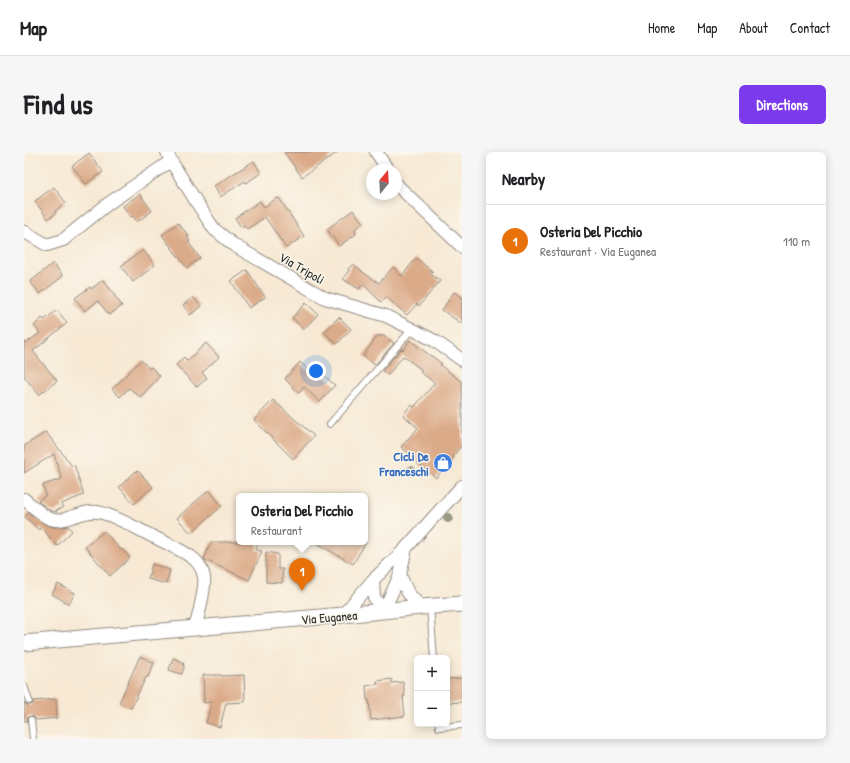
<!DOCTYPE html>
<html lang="en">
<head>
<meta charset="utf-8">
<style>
	:root { --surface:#fff; --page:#f6f6f6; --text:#202124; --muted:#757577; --line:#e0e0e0; --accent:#7c3aed }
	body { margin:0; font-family:"Patrick Hand",sans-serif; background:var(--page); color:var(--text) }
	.controls { position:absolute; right:12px; bottom:12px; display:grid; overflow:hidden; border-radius:6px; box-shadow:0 2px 10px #0003 }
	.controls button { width:36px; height:36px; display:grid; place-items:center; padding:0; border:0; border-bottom:1px solid var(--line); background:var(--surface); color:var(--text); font:20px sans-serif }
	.compass { position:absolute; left:342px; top:12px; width:36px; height:36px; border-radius:50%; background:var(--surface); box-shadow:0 2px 10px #0003; rotate:18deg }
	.you { position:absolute; left:292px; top:219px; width:14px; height:14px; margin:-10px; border:3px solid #fff; border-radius:50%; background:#1a73e8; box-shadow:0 0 0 6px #1a73e833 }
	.badge { display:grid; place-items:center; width:26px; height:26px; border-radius:50%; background:var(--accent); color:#fff; font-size:13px; font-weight:700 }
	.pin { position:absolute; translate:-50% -33px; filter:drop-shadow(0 1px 2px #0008) }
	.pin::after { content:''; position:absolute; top:21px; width:14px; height:12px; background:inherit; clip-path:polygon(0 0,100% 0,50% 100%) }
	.popup { position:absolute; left:212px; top:341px; width:132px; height:52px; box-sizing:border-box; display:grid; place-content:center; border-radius:6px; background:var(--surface); filter:drop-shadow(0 1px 3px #0005); font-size:13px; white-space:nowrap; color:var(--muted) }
	.popup b { font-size:15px; color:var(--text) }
	.popup::after { content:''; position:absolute; left:50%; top:100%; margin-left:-8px; border:8px solid transparent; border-top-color:var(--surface) }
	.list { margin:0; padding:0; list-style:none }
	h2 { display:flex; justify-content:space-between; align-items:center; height:52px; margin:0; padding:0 16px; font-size:17px }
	h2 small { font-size:13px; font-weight:400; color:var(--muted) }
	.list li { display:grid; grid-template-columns:26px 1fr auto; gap:12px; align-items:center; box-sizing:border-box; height:72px; padding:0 16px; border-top:1px solid var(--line) }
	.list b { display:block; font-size:15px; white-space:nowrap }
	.list p { margin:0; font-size:13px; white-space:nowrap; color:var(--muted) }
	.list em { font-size:13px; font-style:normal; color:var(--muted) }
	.map { position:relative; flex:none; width:438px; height:587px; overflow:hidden; border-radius:6px }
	header { display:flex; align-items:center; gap:24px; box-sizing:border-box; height:56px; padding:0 20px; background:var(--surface); border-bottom:1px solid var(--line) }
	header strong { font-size:19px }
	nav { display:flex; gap:22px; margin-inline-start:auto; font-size:14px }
	.intro { display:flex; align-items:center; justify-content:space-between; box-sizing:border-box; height:96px; padding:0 24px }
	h1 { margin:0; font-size:28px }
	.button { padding:10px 18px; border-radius:6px; background:var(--accent); color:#fff; font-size:14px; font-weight:700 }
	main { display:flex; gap:24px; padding:0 24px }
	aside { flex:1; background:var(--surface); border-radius:6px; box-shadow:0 2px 10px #0003 }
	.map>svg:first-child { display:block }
	.building { fill:#dbaa88 }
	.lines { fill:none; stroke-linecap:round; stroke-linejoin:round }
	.service-casing { stroke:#918a80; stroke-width:8 }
	.minor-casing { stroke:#918a80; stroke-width:14 }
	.tertiary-casing { stroke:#918a80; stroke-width:17 }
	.service { stroke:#fff; stroke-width:6 }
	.minor { stroke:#fff; stroke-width:12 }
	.tertiary { stroke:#fff; stroke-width:15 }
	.tree { fill:#9b9a83 }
	.labels { text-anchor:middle; stroke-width:3; stroke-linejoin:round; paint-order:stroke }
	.street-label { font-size:13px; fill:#2b2b2b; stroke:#fbf7ec }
	.shop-label { font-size:13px; font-weight:bold; fill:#366cbe; stroke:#fbf7ec; text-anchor:end }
</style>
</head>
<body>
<header>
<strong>Map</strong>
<nav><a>Home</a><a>Map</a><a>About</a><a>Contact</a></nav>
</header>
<div class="intro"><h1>Find us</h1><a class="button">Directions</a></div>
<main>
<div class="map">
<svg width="438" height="587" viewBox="0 0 438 587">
	<rect width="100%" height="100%" fill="#fbf7ec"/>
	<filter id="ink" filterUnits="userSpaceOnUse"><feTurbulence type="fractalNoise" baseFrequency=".025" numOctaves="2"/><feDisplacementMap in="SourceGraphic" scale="8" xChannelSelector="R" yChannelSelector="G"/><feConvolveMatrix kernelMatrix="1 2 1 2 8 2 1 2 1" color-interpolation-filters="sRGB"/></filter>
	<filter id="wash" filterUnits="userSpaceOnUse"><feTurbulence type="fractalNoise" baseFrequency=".012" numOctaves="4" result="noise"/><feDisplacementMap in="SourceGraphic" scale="16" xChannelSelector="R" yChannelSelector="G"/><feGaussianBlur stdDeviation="0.9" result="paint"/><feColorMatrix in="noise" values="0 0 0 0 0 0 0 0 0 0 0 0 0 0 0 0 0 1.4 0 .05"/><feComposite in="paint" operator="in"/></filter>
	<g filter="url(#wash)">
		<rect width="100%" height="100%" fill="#f7e9d4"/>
		<g id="blocks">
			<!-- building -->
			<g class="building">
				<path d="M 260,0 L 314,0 L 278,25 Z"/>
				<path d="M 65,1 L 79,20 L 62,32 L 48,14 Z"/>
				<path d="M 230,9 L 237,21 L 222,31 L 221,29 L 196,45 L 190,34 Z"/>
				<path d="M 30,35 L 42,51 L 31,59 L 32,61 L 24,67 L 11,49 Z"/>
				<path d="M 116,42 L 128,59 L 113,70 L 109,64 L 106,65 L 99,54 Z"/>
				<path d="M 253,46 L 254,47 L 255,46 L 280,84 L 262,96 L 241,65 L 223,77 L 220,73 L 217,75 L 211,66 L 236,49 L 240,55 Z"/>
				<path d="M 329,58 L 339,71 L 331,77 L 332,82 L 315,94 L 303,77 Z"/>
				<path d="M 154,71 L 165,84 L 163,86 L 166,89 L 164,90 L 176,106 L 163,116 L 138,83 Z"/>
				<path d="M 119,98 L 131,113 L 109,130 L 97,114 Z"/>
				<path d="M 392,106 L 409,120 L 407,122 L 416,129 L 395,154 L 393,152 L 383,163 L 362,145 L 357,150 L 339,132 L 335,137 L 319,127 L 325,118 L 324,117 L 329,112 L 338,119 L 337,119 L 355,131 L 369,115 L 378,124 Z"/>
				<path d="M 29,111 L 39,124 L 16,142 L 6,130 Z"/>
				<path d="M 223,118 L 241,145 L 225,156 L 207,129 Z"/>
				<path d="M 79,128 L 91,143 L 90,143 L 98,154 L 85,163 L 74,149 L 61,159 L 51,146 L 66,135 L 67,137 Z"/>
				<path d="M 430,140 L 438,145 L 438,172 L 418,158 Z"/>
				<path d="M 169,145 L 177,154 L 166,163 L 159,153 Z"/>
				<path d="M 282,151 L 294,162 L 280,177 L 268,166 Z"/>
				<path d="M 33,158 L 43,171 L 9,199 L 33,229 L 15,243 L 0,224 L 0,189 L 2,191 L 16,181 L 10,174 L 18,166 L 20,168 Z"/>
				<path d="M 315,165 L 327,177 L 313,192 L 300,180 Z"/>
				<path d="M 354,183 L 357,185 L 358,183 L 370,191 L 351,213 L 339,204 Z"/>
				<path d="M 386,188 L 408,205 L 408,204 L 418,212 L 416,213 L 438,230 L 438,293 L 429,304 L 430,305 L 412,326 L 394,311 L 395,310 L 377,295 L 394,276 L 379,263 L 387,253 L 390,255 L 411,231 L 396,220 L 398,218 L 379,204 L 364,223 L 358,219 L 377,197 L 379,198 Z"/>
				<path d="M 182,191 L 195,205 L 178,221 L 183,226 L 173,235 L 152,213 L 160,205 L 163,209 Z"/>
				<path d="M 117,208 L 125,217 L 127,215 L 136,224 L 116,245 L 105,236 L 96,245 L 88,237 Z"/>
				<path d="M 276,210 L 288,221 L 289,220 L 294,224 L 297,221 L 311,233 L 296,250 L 280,235 L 275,241 L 261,227 Z"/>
				<path d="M 249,248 L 290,284 L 269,307 L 230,268 Z"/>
				<path d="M 22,280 L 48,314 L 50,312 L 60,343 L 37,352 L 39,356 L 32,358 L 33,360 L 27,359 L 14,349 L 19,345 L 22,343 L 19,333 L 38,327 L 30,302 L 0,321 L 0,294 Z"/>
				<path d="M 112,319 L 113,320 L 114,319 L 129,335 L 110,352 L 95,335 Z"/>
				<path d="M 185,338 L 198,354 L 167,381 L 153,366 Z"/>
				<path d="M 5,361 L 22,373 L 29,375 L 37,375 L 44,374 L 48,379 L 33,394 L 17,375 L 15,378 L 1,365 Z"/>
				<path d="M 80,379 L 97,398 L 98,397 L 106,406 L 86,424 L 61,395 Z"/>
				<path d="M 187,390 L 234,390 L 232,398 L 238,399 L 225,428 L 181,408 L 180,407 Z"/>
				<path d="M 291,390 L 342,390 L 329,412 Z"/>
				<path d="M 242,400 L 254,402 L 254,417 L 259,417 L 258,431 L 242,430 Z"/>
				<path d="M 128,412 L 146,418 L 142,432 L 124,427 Z"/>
				<path d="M 34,432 L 51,441 L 45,452 L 28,442 Z"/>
				<path d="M 116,504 L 130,511 L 124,525 L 122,525 L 107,556 L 95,551 Z"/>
				<path d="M 149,506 L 159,510 L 160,515 L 158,522 L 145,518 Z"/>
				<path d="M 179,523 L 197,523 L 197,524 L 220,523 L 221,550 L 202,551 L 196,575 L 182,571 L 188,550 L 180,551 Z"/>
				<path d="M 438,526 L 438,550 L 423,551 L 423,527 Z"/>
				<path d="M 368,527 L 368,531 L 379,530 L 381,544 L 379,544 L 381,564 L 347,568 L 345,548 L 343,548 L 342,534 L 354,532 L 353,529 Z"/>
				<path d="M 32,547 L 33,566 L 12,568 L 10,565 L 7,564 L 4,565 L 3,569 L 0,569 L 0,550 L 2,553 L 6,553 L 9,552 L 9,549 Z"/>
			</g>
		</g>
	</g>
	<g filter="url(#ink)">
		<use href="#blocks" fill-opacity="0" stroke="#918a80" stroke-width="1"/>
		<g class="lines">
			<!-- service casing -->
			<g class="service-casing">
				<g id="service">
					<path d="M 306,272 L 388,177"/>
					<path d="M 406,455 L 410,506"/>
					<path d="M 0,534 L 5,549"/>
					<path d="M 7,568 L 9,587"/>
					<path d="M 415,572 L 415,575 L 438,573"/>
				</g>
			</g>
			<!-- minor casing -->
			<g class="minor-casing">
				<g id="minor">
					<path d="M 143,0 L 147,9 L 173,51 L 190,77 L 211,94 L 301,146 L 362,164 L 388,177 L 411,189 L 438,208"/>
					<path d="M 352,0 L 364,18"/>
					<path d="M 372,31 L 375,35 L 438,95"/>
					<path d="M 0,81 L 1,80 L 23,93 L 39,88 L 85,51 L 147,9"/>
					<path d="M 0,347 C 6,352 17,362 24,366 C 38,374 57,357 74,360 C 93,364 113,377 130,385 C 142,391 160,399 170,407 C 175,411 179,419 180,425 C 182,437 174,464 171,477"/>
					<path d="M 376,423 L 384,441 L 397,455"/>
					<path d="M 349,428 L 350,445 L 359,460"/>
					<path d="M 359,460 L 376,423 L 382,396"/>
					<path d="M 319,463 L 349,428 L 382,396 L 416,358 L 438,334"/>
				</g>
			</g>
			<!-- tertiary casing -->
			<g class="tertiary-casing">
				<path id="tertiary" d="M 0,491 L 319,463 L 397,455 L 438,452"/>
			</g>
			<!-- service -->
			<use href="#service" class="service"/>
			<!-- minor -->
			<use href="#minor" class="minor"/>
			<!-- tertiary -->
			<use href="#tertiary" class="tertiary"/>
		</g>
		<!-- trees -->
		<g class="tree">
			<circle cx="387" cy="319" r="5"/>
			<circle cx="424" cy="366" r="5"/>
		</g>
	</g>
	<!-- icons -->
	<defs>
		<g id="shop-disc" transform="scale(1)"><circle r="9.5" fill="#3f7fe0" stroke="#fbf7ec"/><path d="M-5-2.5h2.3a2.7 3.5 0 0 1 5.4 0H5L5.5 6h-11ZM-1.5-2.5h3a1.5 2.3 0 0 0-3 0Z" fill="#fff"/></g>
	</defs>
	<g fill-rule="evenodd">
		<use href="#shop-disc" x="419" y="311"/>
	</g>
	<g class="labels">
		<!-- street labels -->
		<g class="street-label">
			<text transform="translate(278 116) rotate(30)" y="5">Via Tripoli</text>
			<text transform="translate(305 465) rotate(-5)" y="5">Via Euganea</text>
		</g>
		<!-- shop labels -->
		<g class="shop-label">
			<text x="405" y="309">Cicli De<tspan x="405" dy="15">Franceschi</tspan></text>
		</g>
	</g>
</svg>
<div class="controls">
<button>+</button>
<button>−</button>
</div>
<svg class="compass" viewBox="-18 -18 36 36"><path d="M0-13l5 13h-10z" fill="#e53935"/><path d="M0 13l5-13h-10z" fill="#757577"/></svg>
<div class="you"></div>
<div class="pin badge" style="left:278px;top:439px;background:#e8710a">1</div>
<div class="popup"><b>Osteria Del Picchio</b>Restaurant</div>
</div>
<aside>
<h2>Nearby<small></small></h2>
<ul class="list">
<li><span class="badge" style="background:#e8710a">1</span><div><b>Osteria Del Picchio</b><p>Restaurant · Via Euganea</p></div><em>110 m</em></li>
</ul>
</aside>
</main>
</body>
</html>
